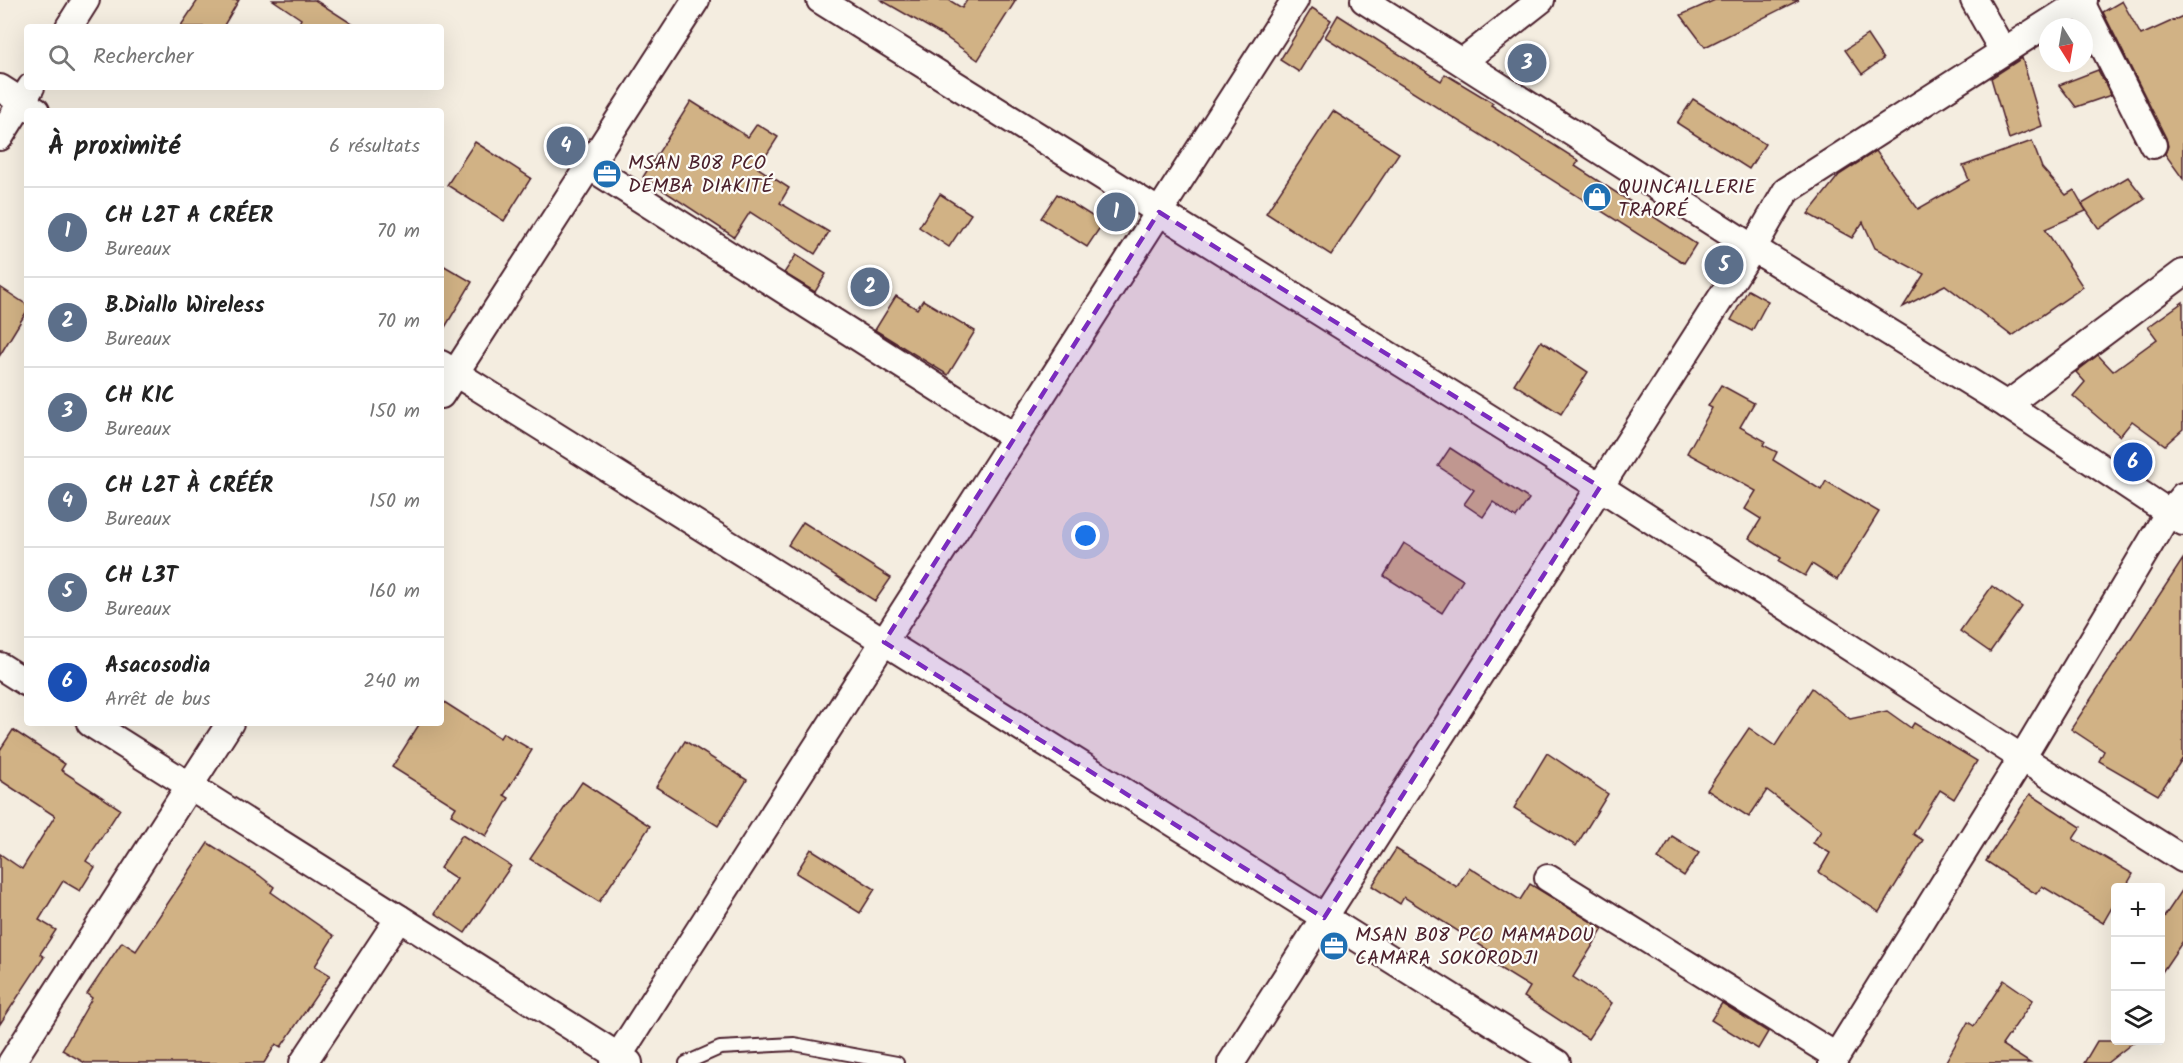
<!DOCTYPE html>
<html lang="fr">
<head>
<meta charset="utf-8">
<style>
	:root { --surface:#fff; --page:#f2f2f2; --text:#222; --muted:#767676; --line:#e0e0e0; --accent:#ea580c }
	body { margin:0; font-family:Kalam,sans-serif; background:var(--page); color:var(--text) }
	.controls { position:absolute; right:18px; bottom:18px; display:grid; overflow:hidden; border-radius:6px; box-shadow:0 6px 24px #0002 }
	.controls button { width:54px; height:54px; display:grid; place-items:center; padding:0; border:0; border-bottom:2px solid var(--line); background:var(--surface); color:var(--text); font:30px sans-serif }
	.compass { position:absolute; left:2039px; top:18px; width:54px; height:54px; border-radius:50%; background:var(--surface); box-shadow:0 6px 24px #0002; rotate:169deg }
	.you { position:absolute; left:1086px; top:536px; width:21px; height:21px; margin:-15px; border:4px solid #fff; border-radius:50%; background:#1a73e8; box-shadow:0 0 0 9px #1a73e833 }
	.badge { display:grid; place-items:center; width:39px; height:39px; border-radius:50%; background:var(--accent); color:#fff; font-size:20px; font-weight:700 }
	.pin { position:absolute; translate:-50% -50%; border:3px solid #fff; box-shadow:0 2px 6px #0006 }
	.list { margin:0; padding:0; list-style:none }
	h2 { display:flex; justify-content:space-between; align-items:center; height:78px; margin:0; padding:0 24px; font-size:26px }
	h2 small { font-size:20px; font-weight:400; color:var(--muted) }
	.list li { display:grid; grid-template-columns:39px 1fr auto; gap:18px; align-items:center; box-sizing:border-box; height:90px; padding:0 24px; border-top:2px solid var(--line) }
	.list b { display:block; font-size:22px; white-space:nowrap }
	.list p { margin:0; font-size:20px; white-space:nowrap; color:var(--muted) }
	.list em { font-size:20px; font-style:normal; color:var(--muted) }
	.icon { flex:none; width:33px; height:33px; fill:none; stroke:currentColor; stroke-width:2; stroke-linecap:round; stroke-linejoin:round }
	.map { position:relative; flex:none; width:2183px; height:1063px; overflow:hidden }
	.search { position:absolute; background:var(--surface); box-shadow:0 6px 24px #0002; left:24px; top:24px; width:420px; height:66px; display:flex; align-items:center; gap:15px; box-sizing:border-box; padding:0 21px; border-radius:6px; color:var(--muted); font-size:22px }
	.panel { position:absolute; background:var(--surface); box-shadow:0 6px 24px #0002; left:24px; top:108px; width:420px; height:618px; border-radius:6px }
	.map>svg:first-child { display:block }
	.building { fill:#d1b285; stroke:#4a1f2b; stroke-width:1.5 }
	.lines { fill:none; stroke-linecap:round; stroke-linejoin:round }
	.service-casing { stroke:#4a1f2b; stroke-width:16 }
	.minor-casing { stroke:#4a1f2b; stroke-width:30 }
	.service { stroke:#fdfcf7; stroke-width:12 }
	.minor { stroke:#fdfcf7; stroke-width:26 }
	.marked { fill:#7b2cbf; fill-opacity:0.2; stroke:#7b2cbf; stroke-width:4.5; stroke-dasharray:12 8; stroke-linejoin:round }
	.labels { text-anchor:middle; stroke-width:4.5; stroke-linejoin:round; paint-order:stroke }
	.poi-label { font-size:20px; fill:#4a1f2b; stroke:#fdfcf7; text-anchor:start }
</style>
</head>
<body>
<div class="map">
<svg width="2183" height="1063" viewBox="0 0 2183 1063">
	<rect width="100%" height="100%" fill="#f4ede0"/>
	<filter id="ink" filterUnits="userSpaceOnUse"><feTurbulence type="fractalNoise" baseFrequency=".0167" numOctaves="2"/><feDisplacementMap in="SourceGraphic" scale="12" xChannelSelector="R" yChannelSelector="G"/><feConvolveMatrix kernelMatrix="1 2 1 2 8 2 1 2 1" color-interpolation-filters="sRGB"/></filter>
	<g filter="url(#ink)">
		<!-- building -->
		<g class="building">
			<path d="M 198,0 L 239,0 L 223,27 L 180,27 Z"/>
			<path d="M 273,0 L 315,0 L 357,27 L 297,27 L 301,19 Z"/>
			<path d="M 881,0 L 949,0 L 962,8 L 967,0 L 1016,0 L 978,60 L 944,36 Z"/>
			<path d="M 1715,0 L 1799,0 L 1705,47 L 1681,15 Z"/>
			<path d="M 2122,1 L 2141,35 L 2183,16 L 2183,179 L 2165,154 L 2168,146 L 2166,138 L 2103,12 Z"/>
			<path d="M 1312,8 L 1331,20 L 1299,72 L 1280,60 Z"/>
			<path d="M 1338,15 L 1441,81 L 1445,74 L 1493,103 L 1491,105 L 1579,161 L 1575,166 L 1696,244 L 1684,263 L 1325,37 Z"/>
			<path d="M 1867,35 L 1883,59 L 1862,74 L 1845,50 Z"/>
			<path d="M 2022,58 L 2042,126 L 2009,139 L 1991,78 Z"/>
			<path d="M 2098,70 L 2111,95 L 2076,107 L 2059,85 Z"/>
			<path d="M 1693,99 L 1765,144 L 1749,169 L 1677,123 Z"/>
			<path d="M 691,101 L 748,137 L 757,124 L 778,137 L 758,168 L 789,188 L 780,203 L 829,232 L 815,254 L 750,212 L 734,237 L 643,177 Z"/>
			<path d="M 1333,111 L 1399,153 L 1331,255 L 1266,213 Z"/>
			<path d="M 2032,141 L 2042,168 L 2066,195 L 2074,190 L 2086,211 L 2045,229 L 2083,287 L 2012,336 L 1945,285 L 1903,307 L 1924,274 L 1875,248 L 1863,222 L 1852,238 L 1808,214 L 1839,175 L 1876,151 L 1918,209 L 1969,180 L 1963,166 Z"/>
			<path d="M 475,142 L 531,178 L 504,221 L 447,185 Z"/>
			<path d="M 2128,177 L 2145,199 L 2099,229 L 2082,204 Z"/>
			<path d="M 940,194 L 971,214 L 949,247 L 919,227 Z"/>
			<path d="M 1057,194 L 1103,223 L 1087,247 L 1041,218 Z"/>
			<path d="M 796,255 L 826,274 L 815,292 L 784,273 Z"/>
			<path d="M 441,264 L 472,282 L 441,334 Z"/>
			<path d="M 0,287 L 27,305 L 27,311 L 0,355 Z"/>
			<path d="M 1748,290 L 1768,301 L 1752,331 L 1731,320 Z"/>
			<path d="M 896,296 L 917,309 L 923,300 L 975,331 L 948,375 L 875,330 Z"/>
			<path d="M 2183,302 L 2183,429 L 2165,445 L 2132,421 L 2120,436 L 2073,396 L 2085,382 L 2076,372 L 2098,355 L 2113,371 L 2157,339 L 2148,327 Z"/>
			<path d="M 1541,341 L 1588,372 L 1561,414 L 1514,384 Z"/>
			<path d="M 1721,385 L 1754,403 L 1740,427 L 1765,441 L 1763,445 L 1777,452 L 1773,460 L 1821,490 L 1826,481 L 1879,512 L 1837,580 L 1812,564 L 1805,576 L 1779,561 L 1781,558 L 1749,538 L 1761,519 L 1745,509 L 1756,491 L 1687,453 L 1712,408 L 1708,406 Z"/>
			<path d="M 1450,448 L 1529,499 L 1516,518 L 1493,502 L 1483,517 L 1464,504 L 1474,490 L 1438,466 Z"/>
			<path d="M 803,522 L 891,578 L 875,601 L 788,545 Z"/>
			<path d="M 1404,543 L 1463,580 L 1442,613 L 1384,576 Z"/>
			<path d="M 2183,559 L 2183,758 L 2158,795 L 2099,761 L 2104,751 L 2071,729 Z"/>
			<path d="M 1992,586 L 2022,607 L 1990,652 L 1960,631 Z"/>
			<path d="M 1812,688 L 1850,719 L 1887,711 L 1911,728 L 1914,723 L 1977,761 L 1954,799 L 1940,790 L 1913,834 L 1923,840 L 1879,912 L 1819,872 L 1830,853 L 1813,843 L 1821,831 L 1767,790 L 1749,817 L 1707,790 L 1749,728 L 1775,746 Z"/>
			<path d="M 441,700 L 500,738 L 503,733 L 532,750 L 504,795 L 509,798 L 486,836 L 451,815 L 456,807 L 392,767 L 420,723 L 441,723 Z"/>
			<path d="M 13,730 L 65,764 L 61,770 L 120,809 L 86,861 L 95,867 L 80,891 L 63,881 L 39,920 L 56,930 L 40,954 L 44,957 L 0,1024 L 0,854 L 22,869 L 55,816 L 0,780 L 0,750 Z"/>
			<path d="M 685,741 L 747,780 L 718,826 L 656,787 Z"/>
			<path d="M 1547,753 L 1608,794 L 1576,846 L 1514,808 Z"/>
			<path d="M 582,782 L 650,826 L 599,902 L 530,859 Z"/>
			<path d="M 2030,794 L 2081,827 L 2073,839 L 2133,874 L 2125,888 L 2115,888 L 2115,902 L 2103,923 L 2042,886 L 2036,894 L 1986,861 Z"/>
			<path d="M 462,835 L 511,866 L 465,933 L 435,913 L 457,879 L 440,868 Z"/>
			<path d="M 1672,836 L 1699,853 L 1684,876 L 1658,859 Z"/>
			<path d="M 208,843 L 259,875 L 274,887 L 271,892 L 334,936 L 315,966 L 330,975 L 281,1047 L 276,1044 L 264,1063 L 85,1063 L 62,1050 L 92,998 L 87,994 L 122,942 L 136,951 Z"/>
			<path d="M 811,849 L 875,889 L 860,913 L 796,873 Z"/>
			<path d="M 1396,849 L 1457,887 L 1469,867 L 1520,900 L 1530,884 L 1603,929 L 1573,977 L 1612,1003 L 1588,1039 L 1524,997 L 1530,987 L 1483,958 L 1488,950 L 1404,897 L 1400,904 L 1372,886 Z"/>
			<path d="M 2183,889 L 2183,941 L 2160,975 L 2160,923 Z"/>
			<path d="M 2004,980 L 2033,1000 L 2002,1045 L 2030,1063 L 1945,1063 L 1968,1022 L 1974,1026 Z"/>
			<path d="M 1722,1003 L 1768,1032 L 1758,1049 L 1711,1020 Z"/>
			<path d="M 2097,1041 L 2135,1041 L 2107,1063 L 2084,1063 Z"/>
		</g>
		<g class="lines">
			<!-- service casing -->
			<g class="service-casing">
				<path id="service" d="M 686,1063 L 720,1048 L 794,1044 L 897,1063"/>
			</g>
			<!-- minor casing -->
			<g class="minor-casing">
				<g id="minor">
					<path d="M 820,0 L 1600,487 L 2022,758 L 2183,859"/>
					<path d="M 1364,0 L 1753,248 L 2007,405 L 2183,522"/>
					<path d="M 1974,0 L 2003,51"/>
					<path d="M 2081,2 L 2153,145"/>
					<path d="M 69,27 L 86,0"/>
					<path d="M 1462,62 L 1541,0"/>
					<path d="M 0,88 L 36,111"/>
					<path d="M 0,137 L 31,87"/>
					<path d="M 589,166 L 1015,437"/>
					<path d="M 441,364 L 1557,1063"/>
					<path d="M 441,395 L 696,0"/>
					<path d="M 2007,405 L 2183,273"/>
					<path d="M 0,666 L 27,683"/>
					<path d="M 90,723 L 629,1063"/>
					<path d="M 1548,878 L 1836,1056"/>
					<path d="M 11,1063 L 230,723"/>
					<path d="M 303,1063 L 399,918"/>
					<path d="M 614,1063 L 1295,0"/>
					<path d="M 1231,1063 L 1753,248 L 1786,191 L 2084,0"/>
					<path d="M 1832,1063 L 2022,758 L 2169,512 L 2183,496"/>
				</g>
			</g>
			<!-- service -->
			<use href="#service" class="service"/>
			<!-- minor -->
			<use href="#minor" class="minor"/>
		</g>
	</g>
	<!-- marked area -->
	<path class="marked" d="M 1159,212 L 1600,487 L 1324,918 L 884,642 Z"/>
	<!-- icons -->
	<defs>
		<g id="office-disc" transform="scale(1.5)"><circle r="9.5" fill="#1f6fb2" stroke="#fdfcf7"/><path d="M-6-3h4V-5.5h4V-3h4V5H-6ZM-1-4.5V-3h2v-1.5ZM-6 0V1H6V0Z" fill="#fff"/></g>
		<g id="shop-disc" transform="scale(1.5)"><circle r="9.5" fill="#1f6fb2" stroke="#fdfcf7"/><path d="M-5-2.5h2.3a2.7 3.5 0 0 1 5.4 0H5L5.5 6h-11ZM-1.5-2.5h3a1.5 2.3 0 0 0-3 0Z" fill="#fff"/></g>
	</defs>
	<g fill-rule="evenodd">
		<use href="#office-disc" x="607" y="174"/>
		<use href="#shop-disc" x="1597" y="197"/>
		<use href="#office-disc" x="1334" y="946"/>
	</g>
	<g class="labels">
		<!-- poi labels -->
		<g class="poi-label">
			<text x="628" y="169">MSAN B08 PCO<tspan x="628" dy="23">DEMBA DIAKITÉ</tspan></text>
			<text x="1618" y="193">QUINCAILLERIE<tspan x="1618" dy="23">TRAORÉ</tspan></text>
			<text x="1355" y="941">MSAN B08 PCO MAMADOU<tspan x="1355" dy="23">CAMARA SOKORODJI</tspan></text>
		</g>
	</g>
</svg>
<div class="controls">
<button>+</button>
<button>−</button>
<button><svg class="icon" aria-label="layers" viewBox="0 0 24 24"><path d="M12 4l9 5-9 5-9-5zM3 14l9 5 9-5"/></svg></button>
</div>
<svg class="compass" viewBox="-18 -18 36 36"><path d="M0-13l5 13h-10z" fill="#e53935"/><path d="M0 13l5-13h-10z" fill="#767676"/></svg>
<div class="you"></div>
<div class="pin badge" style="left:1116px;top:212px;background:#5c6f8a">1</div>
<div class="pin badge" style="left:870px;top:287px;background:#5c6f8a">2</div>
<div class="pin badge" style="left:1527px;top:63px;background:#5c6f8a">3</div>
<div class="pin badge" style="left:566px;top:146px;background:#5c6f8a">4</div>
<div class="pin badge" style="left:1724px;top:265px;background:#5c6f8a">5</div>
<div class="pin badge" style="left:2133px;top:462px;background:#1a4fb4">6</div>
<div class="search"><svg class="icon" aria-label="search" viewBox="0 0 24 24"><circle cx="10" cy="10" r="6"/><path d="M15 15l6 6"/></svg>Rechercher</div>
<section class="panel">
<h2>À proximité<small>6 résultats</small></h2>
<ul class="list">
<li><span class="badge" style="background:#5c6f8a">1</span><div><b>CH L2T A CRÉER</b><p>Bureaux</p></div><em>70 m</em></li>
<li><span class="badge" style="background:#5c6f8a">2</span><div><b>B.Diallo Wireless</b><p>Bureaux</p></div><em>70 m</em></li>
<li><span class="badge" style="background:#5c6f8a">3</span><div><b>CH K1C</b><p>Bureaux</p></div><em>150 m</em></li>
<li><span class="badge" style="background:#5c6f8a">4</span><div><b>CH L2T À CRÉÉR</b><p>Bureaux</p></div><em>150 m</em></li>
<li><span class="badge" style="background:#5c6f8a">5</span><div><b>CH L3T</b><p>Bureaux</p></div><em>160 m</em></li>
<li><span class="badge" style="background:#1a4fb4">6</span><div><b>Asacosodia</b><p>Arrêt de bus</p></div><em>240 m</em></li>
</ul>
</section>
</div>
</body>
</html>
